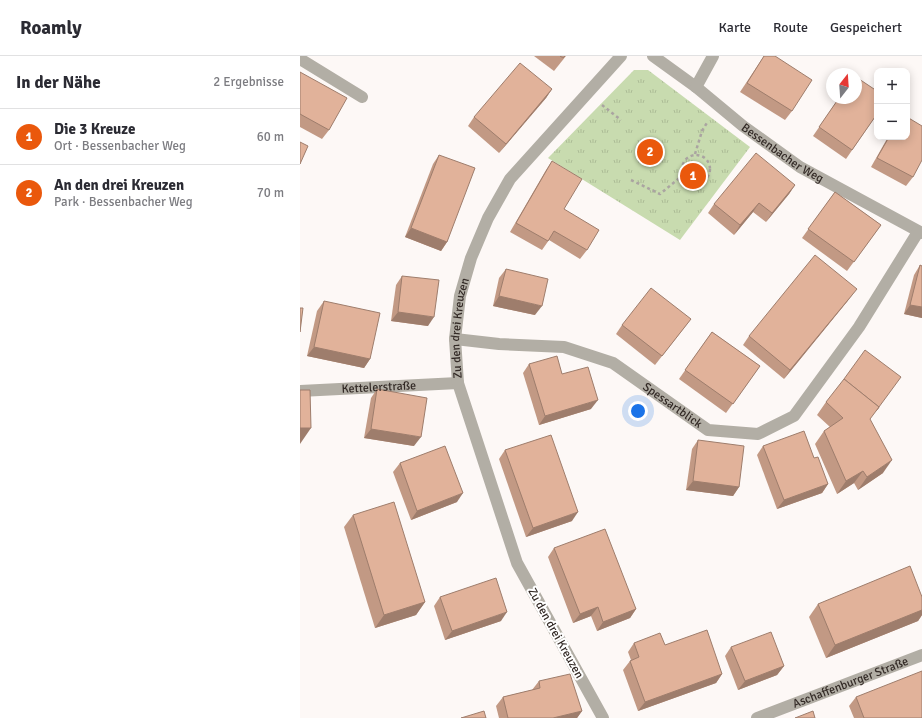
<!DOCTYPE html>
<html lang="de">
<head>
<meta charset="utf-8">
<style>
	:root { --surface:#fff; --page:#f7f7f7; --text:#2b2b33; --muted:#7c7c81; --line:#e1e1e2; --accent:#ea580c }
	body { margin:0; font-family:Signika,sans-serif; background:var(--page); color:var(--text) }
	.controls { position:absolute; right:12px; top:12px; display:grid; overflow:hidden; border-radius:8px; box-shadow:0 2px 10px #0003 }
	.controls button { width:36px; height:36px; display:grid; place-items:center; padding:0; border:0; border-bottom:1px solid var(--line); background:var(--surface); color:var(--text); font:20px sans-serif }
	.compass { position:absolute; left:526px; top:12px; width:36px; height:36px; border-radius:50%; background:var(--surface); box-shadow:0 2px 10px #0003; rotate:17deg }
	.you { position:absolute; left:338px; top:355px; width:14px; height:14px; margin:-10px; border:3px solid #fff; border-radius:50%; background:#1a73e8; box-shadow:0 0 0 6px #1a73e833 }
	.badge { display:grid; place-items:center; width:26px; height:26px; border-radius:50%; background:var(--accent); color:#fff; font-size:13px; font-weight:700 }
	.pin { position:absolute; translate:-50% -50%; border:2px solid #fff; box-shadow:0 1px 4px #0006 }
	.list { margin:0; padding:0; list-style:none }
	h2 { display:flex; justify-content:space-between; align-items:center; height:52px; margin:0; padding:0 16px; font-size:17px }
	h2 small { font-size:13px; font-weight:400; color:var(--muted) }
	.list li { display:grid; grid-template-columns:26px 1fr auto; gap:12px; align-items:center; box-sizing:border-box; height:56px; padding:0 16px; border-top:1px solid var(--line) }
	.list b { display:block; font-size:15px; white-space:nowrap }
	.list p { margin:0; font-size:13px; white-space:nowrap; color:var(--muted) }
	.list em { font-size:13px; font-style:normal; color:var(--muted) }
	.map { position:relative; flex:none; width:622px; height:662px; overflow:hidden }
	header { display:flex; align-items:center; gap:24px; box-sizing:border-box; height:56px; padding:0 20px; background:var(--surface); border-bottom:1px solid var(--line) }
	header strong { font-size:19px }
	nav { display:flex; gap:22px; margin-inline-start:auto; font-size:14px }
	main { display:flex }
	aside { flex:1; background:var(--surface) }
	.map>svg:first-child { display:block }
	.park { fill:url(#park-tufts) }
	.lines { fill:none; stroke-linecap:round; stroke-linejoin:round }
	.path { stroke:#aaa4a1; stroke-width:2.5; stroke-dasharray:3 3; stroke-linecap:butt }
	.minor { stroke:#b2aea5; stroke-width:12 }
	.wall { fill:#c29984 }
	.shaded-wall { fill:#9e7d6c }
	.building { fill:#e1b29a; stroke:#9e7d6c }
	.labels { text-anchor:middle; stroke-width:4; stroke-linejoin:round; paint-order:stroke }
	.street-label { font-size:12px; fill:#332a26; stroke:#fff }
</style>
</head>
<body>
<header>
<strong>Roamly</strong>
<nav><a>Karte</a><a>Route</a><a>Gespeichert</a></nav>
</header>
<main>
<aside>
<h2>In der Nähe<small>2 Ergebnisse</small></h2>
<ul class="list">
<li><span class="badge">1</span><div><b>Die 3 Kreuze</b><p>Ort · Bessenbacher Weg</p></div><em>60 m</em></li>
<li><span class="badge">2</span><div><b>An den drei Kreuzen</b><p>Park · Bessenbacher Weg</p></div><em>70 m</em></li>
</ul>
</aside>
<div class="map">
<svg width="622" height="662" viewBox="0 0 622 662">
	<defs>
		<pattern id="park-tufts" width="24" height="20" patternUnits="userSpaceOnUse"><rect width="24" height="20" fill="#c8dbaf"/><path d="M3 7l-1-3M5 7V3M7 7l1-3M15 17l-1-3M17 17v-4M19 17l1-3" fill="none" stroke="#acbc96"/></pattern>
	</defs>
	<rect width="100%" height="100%" fill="#fdf8f6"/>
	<!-- park -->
	<path class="park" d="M 334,14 L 348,14 L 450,91 L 380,184 L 248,102 Z"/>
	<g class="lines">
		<!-- path -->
		<g class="path">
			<path d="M 302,49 L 321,64"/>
			<path d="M 395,98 L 402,75 L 408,65"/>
			<circle cx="396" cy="113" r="14"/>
			<path d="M 331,124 L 360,138 L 383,119"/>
		</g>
		<!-- minor -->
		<g class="minor">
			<path id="s1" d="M 353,0 L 396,31 L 443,70 L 500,111 L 622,177"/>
			<path d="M 0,3 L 62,41"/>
			<path d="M 396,31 L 413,0"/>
			<path id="s2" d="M 155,283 L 199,288 L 264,291 L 313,307 L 408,374 L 458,378 L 494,360 L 559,271 L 618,176"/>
			<path id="s3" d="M 0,335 L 158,327"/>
			<path id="s4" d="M 303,662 L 217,507 L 158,327 L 155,283 L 160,240 L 171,202 L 188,162 L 210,123 L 321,0"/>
			<path id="s5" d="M 457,662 L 622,599"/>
		</g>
	</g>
	<!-- wall -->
	<g class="wall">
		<path d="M 234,0 L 266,0 L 254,15 Z"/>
		<path d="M 464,0 L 492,55 L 485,64 L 440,36 Z"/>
		<path d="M 0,16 L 29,74 L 22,83 L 0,71 Z"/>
		<path d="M 252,33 L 246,42 L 199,97 L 168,70 L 174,61 Z"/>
		<path d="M 539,42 L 577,58 L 546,103 L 513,80 Z"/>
		<path d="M 588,81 L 607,81 L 613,121 L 606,130 L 571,111 Z"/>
		<path d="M 139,99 L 147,186 L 141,195 L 105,181 L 133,108 Z"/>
		<path d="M 252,105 L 264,153 L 287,194 L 280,203 L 249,184 L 242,194 L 210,176 L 246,114 Z"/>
		<path d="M 495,129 L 489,138 L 466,166 L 453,156 L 434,179 L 408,157 L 414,148 Z"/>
		<path d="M 535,136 L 581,169 L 547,215 L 502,182 Z"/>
		<path d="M 620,209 L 622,210 L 622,262 L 604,258 L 614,219 Z"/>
		<path d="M 206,213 L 235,259 L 193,250 L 199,222 Z"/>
		<path d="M 102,220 L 128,270 L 91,265 L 96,229 Z"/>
		<path d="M 550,242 L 484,323 L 443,289 L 449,280 Z"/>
		<path d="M 24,245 L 70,303 L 64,312 L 7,300 L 17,255 Z"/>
		<path d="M 391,263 L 355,309 L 316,278 L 322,269 Z"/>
		<path d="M 412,276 L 460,310 L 426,357 L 379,323 Z"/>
		<path d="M 229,308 L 262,318 L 291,353 L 239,369 L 223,317 Z"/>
		<path d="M 77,333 L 114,390 L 64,382 L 71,342 Z"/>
		<path d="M 526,346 L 570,364 L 583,417 L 558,434 L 554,427 L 537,438 L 515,388 L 524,375 L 530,371 L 517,359 Z"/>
		<path d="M 398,384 L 439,431 L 433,440 L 386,434 L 392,393 Z"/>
		<path d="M 463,390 L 514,402 L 528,428 L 522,437 L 477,453 L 457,399 Z"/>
		<path d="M 205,394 L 272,465 L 226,481 L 199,403 Z"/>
		<path d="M 100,407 L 157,446 L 111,464 L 93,416 Z"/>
		<path d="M 53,459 L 125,546 L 116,559 L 75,572 L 44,471 Z"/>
		<path d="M 254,492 L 336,553 L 330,562 L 297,575 L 291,560 L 273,567 L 248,501 Z"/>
		<path d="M 140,541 L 201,565 L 145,584 L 134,550 Z"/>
		<path d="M 622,541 L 622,559 L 618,565 L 526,602 L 509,561 L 518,548 Z"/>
		<path d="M 334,587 L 365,589 L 422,618 L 416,627 L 338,655 L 323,614 L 330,605 L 331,604 L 328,596 Z"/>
		<path d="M 431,591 L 484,610 L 477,619 L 438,634 L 425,600 Z"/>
		<path d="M 239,625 L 282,655 L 277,662 L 199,662 L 196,650 L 203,641 L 232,634 Z"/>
		<path d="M 556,641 L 622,662 L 554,662 L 549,650 Z"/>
	</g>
	<!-- shaded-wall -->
	<g class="shaded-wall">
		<path d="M 252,33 L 246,42 L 199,97 L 206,88 Z"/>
		<path d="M 495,129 L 489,138 L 466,166 L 472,157 Z"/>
		<path d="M 459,147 L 453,156 L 434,179 L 440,169 Z"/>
		<path d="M 111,172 L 147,186 L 141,195 L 105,181 Z"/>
		<path d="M 557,233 L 550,242 L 484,323 L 490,314 Z"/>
		<path d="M 199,240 L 242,250 L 235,259 L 193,250 Z"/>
		<path d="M 610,249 L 622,251 L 622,262 L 604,258 Z"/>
		<path d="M 98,256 L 134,261 L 128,270 L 91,265 Z"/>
		<path d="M 14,291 L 70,303 L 64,312 L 7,300 Z"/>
		<path d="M 298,344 L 291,353 L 239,369 L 245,360 Z"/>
		<path d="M 0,372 L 11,372 L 0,388 Z"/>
		<path d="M 71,373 L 121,381 L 114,390 L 64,382 Z"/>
		<path d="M 592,404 L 583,417 L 558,434 L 567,421 Z"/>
		<path d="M 563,415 L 554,427 L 537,438 L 546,425 Z"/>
		<path d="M 393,425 L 439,431 L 433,440 L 386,434 Z"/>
		<path d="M 528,428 L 522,437 L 477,453 L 484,444 Z"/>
		<path d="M 163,437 L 157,446 L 111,464 L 117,455 Z"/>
		<path d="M 278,456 L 272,465 L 226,481 L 233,472 Z"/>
		<path d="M 125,546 L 116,559 L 75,572 L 84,559 Z"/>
		<path d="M 298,551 L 291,560 L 273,567 L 280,558 Z"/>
		<path d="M 336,553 L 330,562 L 297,575 L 303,566 Z"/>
		<path d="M 622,554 L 622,559 L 618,565 L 526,602 L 535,589 Z"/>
		<path d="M 207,556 L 201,565 L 145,584 L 152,575 Z"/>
		<path d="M 484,610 L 477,619 L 438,634 L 445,625 Z"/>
		<path d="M 422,618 L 416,627 L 338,655 L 345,646 Z"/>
		<path d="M 282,655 L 277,662 L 253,662 Z"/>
	</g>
	<!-- building -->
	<g class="building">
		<path d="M 260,0 L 265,0 L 263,2 Z"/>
		<path d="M 464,0 L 475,0 L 512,24 L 492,55 L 447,27 Z"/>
		<path d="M 220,7 L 252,33 L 206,88 L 174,61 Z"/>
		<path d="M 0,16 L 47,42 L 29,74 L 0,58 Z"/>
		<path d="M 556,21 L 577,35 L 577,58 L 552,94 L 519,71 L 539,42 L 556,42 Z"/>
		<path d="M 607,61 L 622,70 L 622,104 L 613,121 L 577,102 L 589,81 L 607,81 Z"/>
		<path d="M 0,86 L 8,90 L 0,108 Z"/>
		<path d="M 456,97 L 495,129 L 472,157 L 459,147 L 440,169 L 414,148 Z"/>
		<path d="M 139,99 L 175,112 L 147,186 L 111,172 Z"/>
		<path d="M 252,105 L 282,123 L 264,153 L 299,174 L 287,194 L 254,175 L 248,185 L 216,167 Z"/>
		<path d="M 535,136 L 581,169 L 554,206 L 508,173 Z"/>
		<path d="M 515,199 L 557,233 L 490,314 L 449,280 Z"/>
		<path d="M 620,209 L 622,210 L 622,251 L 610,249 Z"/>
		<path d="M 206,213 L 248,223 L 242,250 L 199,240 Z"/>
		<path d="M 102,220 L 139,224 L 134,261 L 98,256 Z"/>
		<path d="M 351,232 L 391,263 L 362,300 L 322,269 Z"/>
		<path d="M 24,245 L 80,257 L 70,303 L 14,291 Z"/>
		<path d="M 0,252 L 3,252 L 0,276 Z"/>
		<path d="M 412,276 L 460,310 L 433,348 L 385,314 Z"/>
		<path d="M 565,294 L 601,321 L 576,355 L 579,351 L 544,323 Z"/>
		<path d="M 257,300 L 262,318 L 288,311 L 298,344 L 245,360 L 229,308 Z"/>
		<path d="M 544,323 L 579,351 L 570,363 L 592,404 L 567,421 L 563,415 L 546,425 L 524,375 L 543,362 L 526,346 Z"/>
		<path d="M 77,333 L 127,342 L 121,381 L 71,373 Z"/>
		<path d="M 0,334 L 10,334 L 11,372 L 0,372 Z"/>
		<path d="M 504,375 L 514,402 L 518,401 L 528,428 L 484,444 L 463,390 Z"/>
		<path d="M 251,379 L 278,456 L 233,472 L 205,394 Z"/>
		<path d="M 398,384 L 444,390 L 439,431 L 393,425 Z"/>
		<path d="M 145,390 L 163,437 L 117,455 L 100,407 Z"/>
		<path d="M 94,446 L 125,546 L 84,559 L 53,459 Z"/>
		<path d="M 305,473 L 336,553 L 303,566 L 298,551 L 280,558 L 254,492 Z"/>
		<path d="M 610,510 L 622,541 L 622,554 L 535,589 L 518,548 Z"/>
		<path d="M 196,522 L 207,556 L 152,575 L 140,541 Z"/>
		<path d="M 407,574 L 422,618 L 345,646 L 330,605 L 339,601 L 334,587 L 360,577 L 365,589 Z"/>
		<path d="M 471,576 L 484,610 L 445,625 L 431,591 Z"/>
		<path d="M 622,615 L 622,662 L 564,662 L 556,641 Z"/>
		<path d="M 270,618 L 282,655 L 253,662 L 208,662 L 203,641 L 240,632 L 239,625 Z"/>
		<path d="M 184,655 L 186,662 L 161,662 Z"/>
		<path d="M 513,655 L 515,662 L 495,662 Z"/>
	</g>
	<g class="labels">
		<!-- street labels -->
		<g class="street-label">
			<text dy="4" stroke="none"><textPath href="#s1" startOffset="162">Bessenbacher Weg</textPath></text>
			<text dy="4" stroke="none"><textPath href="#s4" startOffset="422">Zu den drei Kreuzen</textPath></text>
			<text dy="4" stroke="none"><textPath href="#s3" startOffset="79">Kettelerstraße</textPath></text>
			<text dy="4" stroke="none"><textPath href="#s2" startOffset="234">Spessartblick</textPath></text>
			<text transform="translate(256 577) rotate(61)" y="4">Zu den drei Kreuzen</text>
			<text dy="4" stroke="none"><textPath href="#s5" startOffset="100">Aschaffenburger Straße</textPath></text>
		</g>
	</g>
</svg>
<div class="controls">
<button>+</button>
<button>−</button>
</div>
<svg class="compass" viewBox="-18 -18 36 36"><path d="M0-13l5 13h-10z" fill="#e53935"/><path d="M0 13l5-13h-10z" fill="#7c7c81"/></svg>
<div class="you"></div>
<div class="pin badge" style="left:393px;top:120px">1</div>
<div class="pin badge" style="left:350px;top:96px">2</div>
</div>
</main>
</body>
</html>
